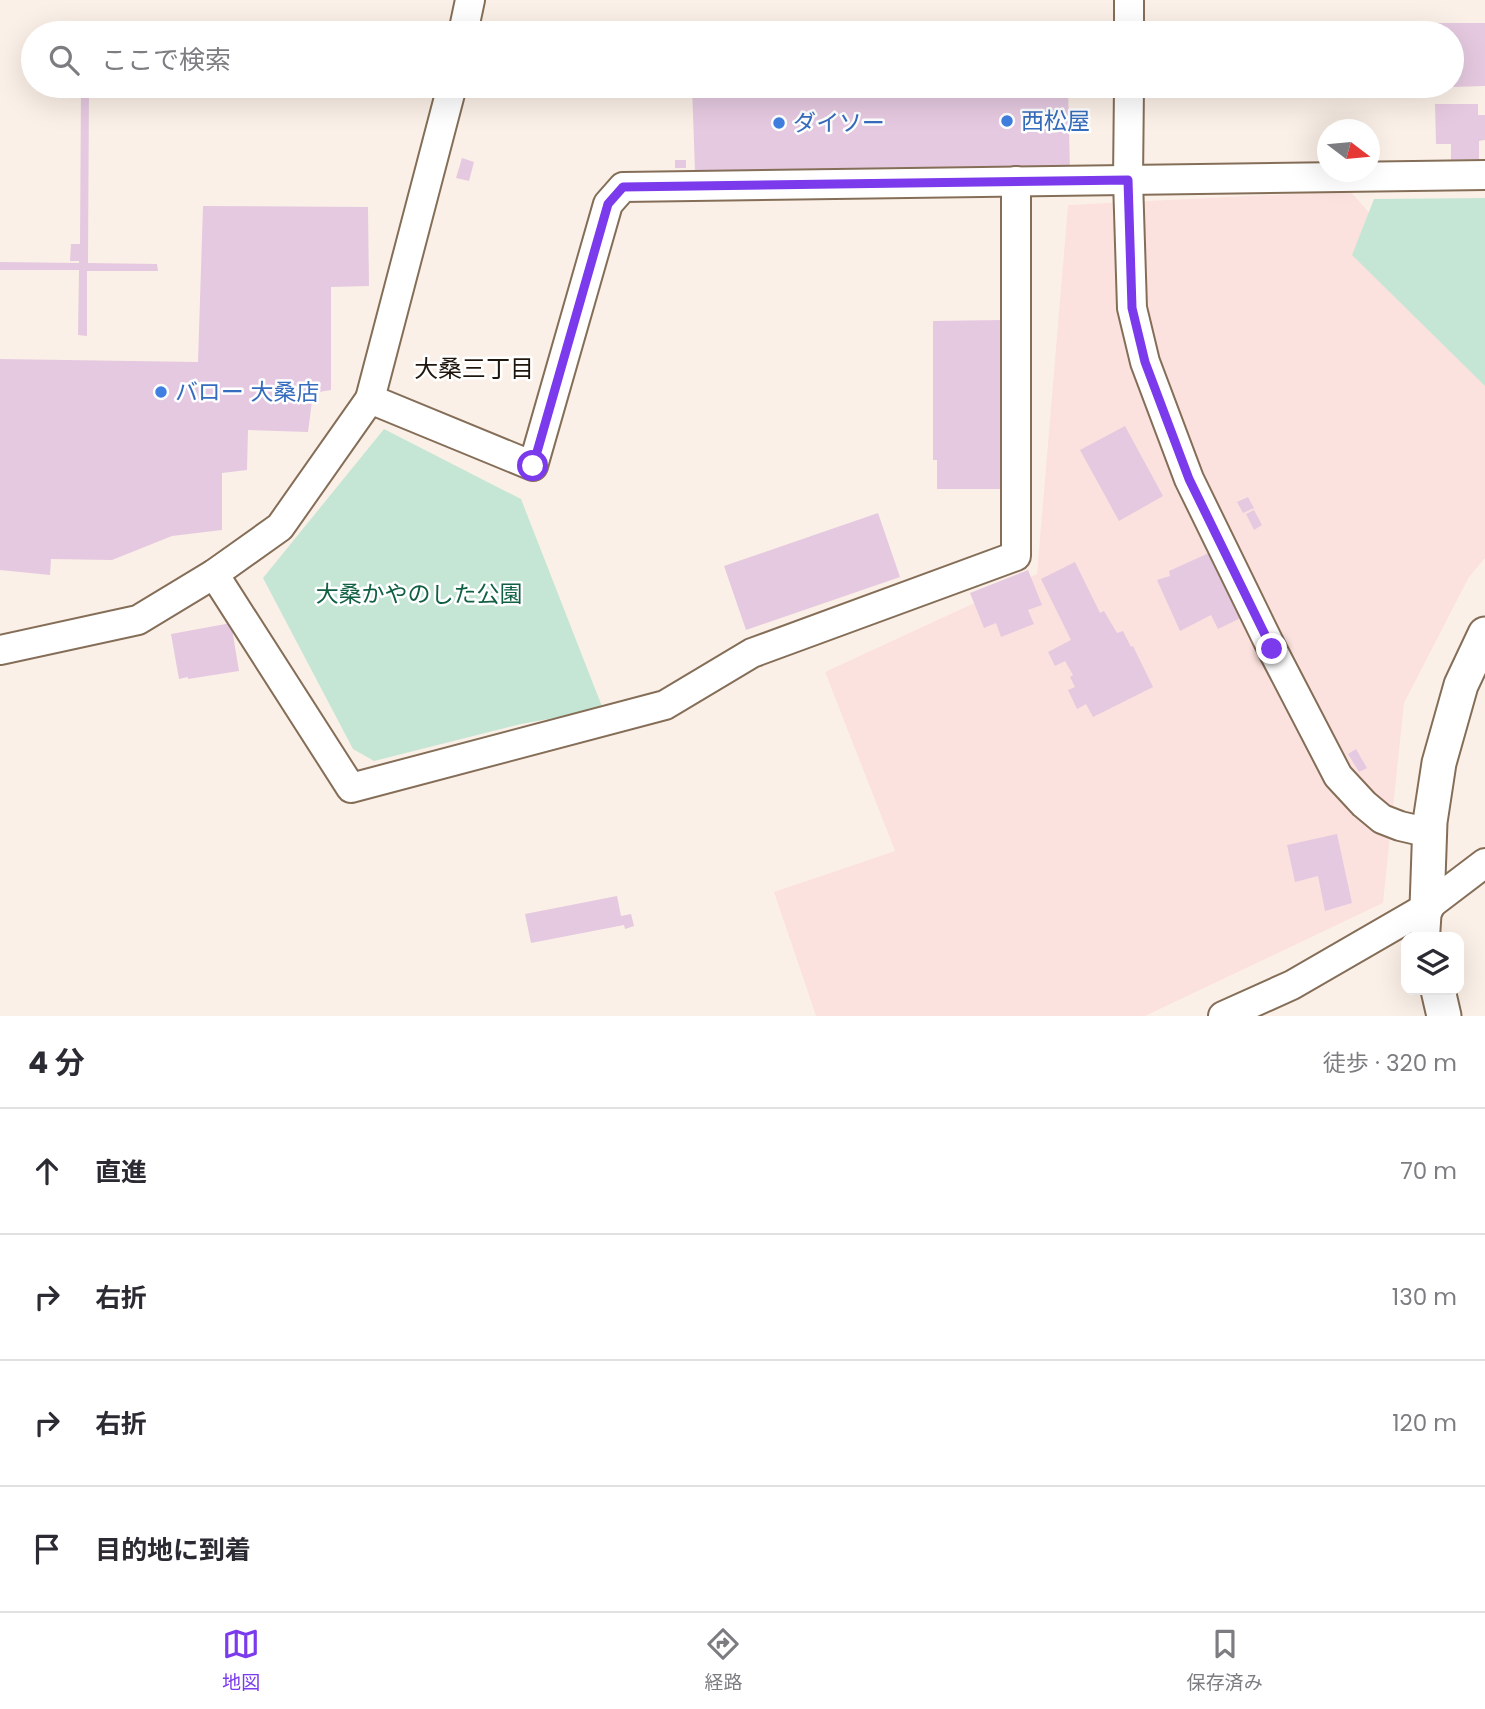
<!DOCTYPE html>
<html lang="ja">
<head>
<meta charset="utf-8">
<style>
	:root { --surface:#fff; --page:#f7f7f7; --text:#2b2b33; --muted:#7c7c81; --line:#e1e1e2; --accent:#7c3aed }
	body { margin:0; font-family:Poppins,"Noto Sans JP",sans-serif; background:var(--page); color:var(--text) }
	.controls { position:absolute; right:21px; bottom:21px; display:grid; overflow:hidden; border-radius:14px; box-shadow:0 7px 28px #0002 }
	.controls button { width:63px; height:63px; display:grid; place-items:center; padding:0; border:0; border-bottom:2px solid var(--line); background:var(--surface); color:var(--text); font:35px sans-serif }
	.compass { position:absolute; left:1317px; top:119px; width:63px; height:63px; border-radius:50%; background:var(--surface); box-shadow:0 7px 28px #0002; rotate:106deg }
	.stop { position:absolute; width:21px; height:21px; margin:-16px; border:5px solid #7c3aed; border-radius:50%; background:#fff }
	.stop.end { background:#7c3aed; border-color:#fff; box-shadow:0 2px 7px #0008 }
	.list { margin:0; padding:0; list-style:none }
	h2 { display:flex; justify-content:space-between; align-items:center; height:91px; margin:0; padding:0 28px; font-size:30px }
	h2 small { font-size:23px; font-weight:400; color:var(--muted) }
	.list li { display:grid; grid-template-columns:46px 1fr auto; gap:21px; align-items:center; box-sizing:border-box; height:126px; padding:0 28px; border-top:2px solid var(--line) }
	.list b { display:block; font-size:26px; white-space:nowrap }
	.list em { font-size:23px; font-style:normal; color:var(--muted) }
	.icon { flex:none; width:38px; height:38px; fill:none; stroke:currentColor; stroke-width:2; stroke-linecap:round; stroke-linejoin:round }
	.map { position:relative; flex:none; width:1485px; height:1016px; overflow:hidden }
	.search { position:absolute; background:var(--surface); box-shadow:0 7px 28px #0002; left:21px; right:21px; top:21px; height:77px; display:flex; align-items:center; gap:18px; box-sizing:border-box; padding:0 24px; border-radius:38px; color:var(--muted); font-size:26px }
	.sheet { height:595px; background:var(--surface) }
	nav { display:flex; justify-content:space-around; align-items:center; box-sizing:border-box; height:98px; border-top:2px solid var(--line); background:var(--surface); font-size:19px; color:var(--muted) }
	nav a { display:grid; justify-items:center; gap:4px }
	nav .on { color:var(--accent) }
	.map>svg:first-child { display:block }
	.industrial { fill:#fce2de }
	.green { fill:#c6e6d5 }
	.building { fill:#e5c9e0 }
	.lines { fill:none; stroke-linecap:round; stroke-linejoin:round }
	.minor-casing { stroke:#856e58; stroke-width:32 }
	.tertiary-casing { stroke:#856e58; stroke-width:37 }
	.minor { stroke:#fff; stroke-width:28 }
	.tertiary { stroke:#fff; stroke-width:33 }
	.route { stroke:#7c3aed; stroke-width:9 }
	.shop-dot { fill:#3f7fe0; stroke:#fff; stroke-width:2.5 }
	.labels { text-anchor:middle; stroke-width:5; stroke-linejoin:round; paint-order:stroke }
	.shop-label { font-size:23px; fill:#366cbe; stroke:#fff; text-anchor:start }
	.park-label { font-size:23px; fill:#116043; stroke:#fff }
	.neighbourhood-label { font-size:24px; fill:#1f160d; stroke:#fff }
</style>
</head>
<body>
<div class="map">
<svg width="1485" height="1016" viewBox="0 0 1485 1016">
	<rect width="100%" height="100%" fill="#fbf0e7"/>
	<!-- industrial -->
	<path class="industrial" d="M 1350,191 L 1485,344 L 1485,558 L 1469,577 L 1404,703 L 1383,903 L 1145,1016 L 816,1016 L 774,892 L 895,851 L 825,672 L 1037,574 L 1068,205 Z"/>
	<!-- green -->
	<g class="green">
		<path d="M 1485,198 L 1485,386 L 1352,255 L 1374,199 Z"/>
		<path d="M 384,429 L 521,499 L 603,709 L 521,724 L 374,761 L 353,749 L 263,578 Z"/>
	</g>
	<!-- building -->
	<g class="building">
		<path d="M 1332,21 L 1333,33 L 1288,33 L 1288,22 Z"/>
		<path d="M 1408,23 L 1485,23 L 1485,86 L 1452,87 L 1452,33 L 1408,33 Z"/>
		<path d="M 81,86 L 89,86 L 88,263 L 157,264 L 158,271 L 87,271 L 87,336 L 78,335 L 79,270 L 0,270 L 0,262 L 79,263 L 79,261 L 70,261 L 71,244 L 80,244 Z"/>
		<path d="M 511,86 L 548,86 L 542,98 Z"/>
		<path d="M 692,86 L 1068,86 L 1070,172 L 695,172 Z"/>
		<path d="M 1435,104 L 1478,104 L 1478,115 L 1485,115 L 1485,140 L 1479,141 L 1479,159 L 1451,160 L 1451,144 L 1436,144 Z"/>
		<path d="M 462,158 L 474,162 L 469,181 L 456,178 Z"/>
		<rect x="675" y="160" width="11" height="8"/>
		<path d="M 203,206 L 368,207 L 369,286 L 331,287 L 331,390 L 313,393 L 308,432 L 248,430 L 247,470 L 222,473 L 222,530 L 172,536 L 112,560 L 51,559 L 50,575 L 0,570 L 0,359 L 198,362 Z"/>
		<path d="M 1002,320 L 1004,489 L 937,489 L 937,460 L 933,460 L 933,321 Z"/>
		<path d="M 1125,426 L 1163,496 L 1119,521 L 1080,450 Z"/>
		<path d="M 1248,497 L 1254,508 L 1243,513 L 1237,502 Z"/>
		<path d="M 1254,510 L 1262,525 L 1254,530 L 1246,514 Z"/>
		<path d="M 878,513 L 900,577 L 746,630 L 724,566 Z"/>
		<path d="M 1211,552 L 1245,616 L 1218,629 L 1211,615 L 1180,631 L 1157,580 L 1170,576 L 1169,571 Z"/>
		<path d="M 1075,562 L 1100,613 L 1104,611 L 1117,633 L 1123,631 L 1131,647 L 1133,646 L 1153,687 L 1093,717 L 1086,704 L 1077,709 L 1068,690 L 1075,687 L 1070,677 L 1073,675 L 1065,661 L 1055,666 L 1048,652 L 1071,640 L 1041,579 Z"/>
		<path d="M 1028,570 L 1042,605 L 1028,610 L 1034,624 L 1001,637 L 996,623 L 984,628 L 970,593 Z"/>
		<path d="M 231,623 L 239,671 L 188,679 L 188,677 L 179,679 L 171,634 Z"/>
		<path d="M 1356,749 L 1367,768 L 1359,772 L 1348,754 Z"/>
		<path d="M 1337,834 L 1352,903 L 1325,911 L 1318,876 L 1295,882 L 1287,845 Z"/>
		<path d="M 617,896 L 621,916 L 631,914 L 634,926 L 625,929 L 624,925 L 531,943 L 525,914 Z"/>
	</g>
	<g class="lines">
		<!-- minor casing -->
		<g class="minor-casing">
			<g id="minor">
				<path d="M 463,33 L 470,0"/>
				<path d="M 1129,33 L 1129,0"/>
				<path d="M 452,86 L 370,399 L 533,466 L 608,204 L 623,187 L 1485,175"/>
				<path d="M 1129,86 L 1128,180 L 1132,308 L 1145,362 L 1189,479 L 1272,649 L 1338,776 L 1364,804 L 1382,819 L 1400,826 L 1430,833"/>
				<path d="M 214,574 L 351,788 L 665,705 L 752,653 L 1016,556 L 1016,181"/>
				<path d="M 0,650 L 138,620 L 214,574 L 280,527 L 370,399"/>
				<path d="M 1425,937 L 1427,907"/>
				<path d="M 1223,1016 L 1292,985 L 1427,907 L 1485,863"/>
			</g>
		</g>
		<!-- tertiary casing -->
		<g class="tertiary-casing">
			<g id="tertiary">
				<path d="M 1427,907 L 1430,822 L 1439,763 L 1461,685 L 1485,634"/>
				<path d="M 1438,990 L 1444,1016"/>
			</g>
		</g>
		<!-- minor -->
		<use href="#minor" class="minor"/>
		<!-- tertiary -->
		<use href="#tertiary" class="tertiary"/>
	</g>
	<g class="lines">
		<!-- route -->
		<path class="route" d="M 533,466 L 608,204 L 623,187 L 1128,180 L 1132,308 L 1145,362 L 1189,479 L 1272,649"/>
	</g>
	<!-- markers -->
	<g class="shop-dot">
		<circle cx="1007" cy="121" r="7"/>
		<circle cx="779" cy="123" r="7"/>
		<circle cx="161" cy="392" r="7"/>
	</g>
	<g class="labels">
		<!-- shop labels -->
		<g class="shop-label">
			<text x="1021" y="129">西松屋</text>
			<text x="793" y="131">ダイソー</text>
			<text x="175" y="400">バロー 大桑店</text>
		</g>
		<!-- park labels -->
		<g class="park-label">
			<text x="419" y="602">大桑かやのした公園</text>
		</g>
		<!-- neighbourhood labels -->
		<g class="neighbourhood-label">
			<text x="474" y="377">大桑三丁目</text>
		</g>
	</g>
</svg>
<div class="controls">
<button><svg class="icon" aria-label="layers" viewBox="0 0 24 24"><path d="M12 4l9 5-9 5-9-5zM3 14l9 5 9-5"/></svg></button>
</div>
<svg class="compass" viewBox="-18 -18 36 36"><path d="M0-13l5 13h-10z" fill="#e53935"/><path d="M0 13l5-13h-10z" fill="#7c7c81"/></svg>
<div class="stop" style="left:533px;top:466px"></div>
<div class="stop end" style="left:1272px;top:649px"></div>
<div class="search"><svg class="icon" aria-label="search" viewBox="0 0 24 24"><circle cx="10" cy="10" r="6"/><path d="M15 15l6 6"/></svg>ここで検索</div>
</div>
<section class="sheet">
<h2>4 分<small>徒歩 · 320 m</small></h2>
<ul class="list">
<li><svg class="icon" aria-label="ahead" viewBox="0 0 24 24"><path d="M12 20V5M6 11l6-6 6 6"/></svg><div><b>直進</b></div><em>70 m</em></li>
<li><svg class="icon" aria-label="right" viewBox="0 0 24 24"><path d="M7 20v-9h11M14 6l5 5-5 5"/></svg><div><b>右折</b></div><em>130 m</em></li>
<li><svg class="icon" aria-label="right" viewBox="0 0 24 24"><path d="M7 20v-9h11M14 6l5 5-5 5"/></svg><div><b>右折</b></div><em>120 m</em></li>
<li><svg class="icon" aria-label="arrive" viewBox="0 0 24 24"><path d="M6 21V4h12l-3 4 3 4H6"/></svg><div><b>目的地に到着</b></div></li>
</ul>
</section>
<nav>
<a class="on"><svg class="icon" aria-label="map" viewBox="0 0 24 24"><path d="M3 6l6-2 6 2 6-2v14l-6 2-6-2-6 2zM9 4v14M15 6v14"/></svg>地図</a>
<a><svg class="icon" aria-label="directions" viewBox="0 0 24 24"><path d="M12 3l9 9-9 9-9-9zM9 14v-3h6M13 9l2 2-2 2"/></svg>経路</a>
<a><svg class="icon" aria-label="saved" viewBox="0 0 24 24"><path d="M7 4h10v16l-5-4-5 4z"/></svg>保存済み</a>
</nav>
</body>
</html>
